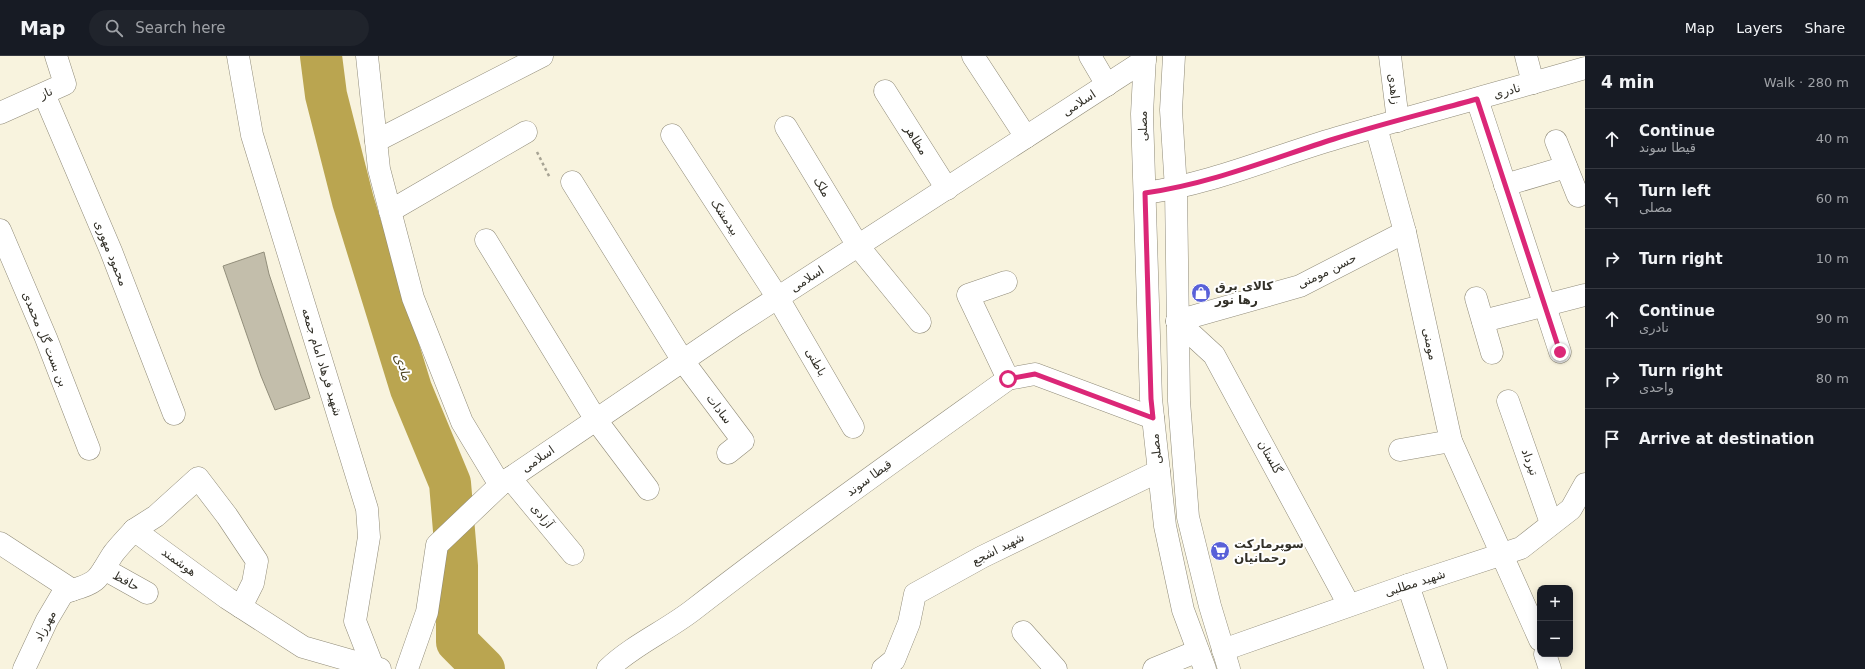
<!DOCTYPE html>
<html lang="en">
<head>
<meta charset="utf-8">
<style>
	:root { --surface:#171b24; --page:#20242c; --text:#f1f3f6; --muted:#9ea1a6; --line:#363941 }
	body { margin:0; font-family:"DejaVu Sans","Noto Sans Arabic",sans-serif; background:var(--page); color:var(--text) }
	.controls { position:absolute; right:12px; bottom:12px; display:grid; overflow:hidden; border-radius:8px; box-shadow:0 2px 10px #0003 }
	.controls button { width:36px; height:36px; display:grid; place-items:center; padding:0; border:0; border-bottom:1px solid var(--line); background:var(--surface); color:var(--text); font:20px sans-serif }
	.stop { position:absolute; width:12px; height:12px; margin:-9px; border:3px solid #db2777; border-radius:50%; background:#fff }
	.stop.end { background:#db2777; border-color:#fff; box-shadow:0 1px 4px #0008 }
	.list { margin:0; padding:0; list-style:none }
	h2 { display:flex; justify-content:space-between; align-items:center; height:52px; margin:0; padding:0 16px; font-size:17px }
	h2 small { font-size:13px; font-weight:400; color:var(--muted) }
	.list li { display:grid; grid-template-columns:26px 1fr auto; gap:12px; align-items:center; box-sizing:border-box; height:60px; padding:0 16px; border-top:1px solid var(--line) }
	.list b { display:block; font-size:15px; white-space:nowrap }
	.list p { margin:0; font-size:13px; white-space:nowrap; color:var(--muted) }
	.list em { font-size:13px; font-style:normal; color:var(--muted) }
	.icon { flex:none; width:22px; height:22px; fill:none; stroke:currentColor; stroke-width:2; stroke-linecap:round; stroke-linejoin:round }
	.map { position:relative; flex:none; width:1585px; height:613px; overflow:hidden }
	header { display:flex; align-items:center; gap:24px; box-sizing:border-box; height:56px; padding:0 20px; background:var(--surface); border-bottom:1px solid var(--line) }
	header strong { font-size:19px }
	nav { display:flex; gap:22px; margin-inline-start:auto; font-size:14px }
	.search { width:280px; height:36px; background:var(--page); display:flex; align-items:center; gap:10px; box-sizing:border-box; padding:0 14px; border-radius:22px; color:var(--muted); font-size:15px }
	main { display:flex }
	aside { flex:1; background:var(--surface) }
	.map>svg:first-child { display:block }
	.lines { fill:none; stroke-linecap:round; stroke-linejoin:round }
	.river { stroke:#baa550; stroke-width:42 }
	.building { fill:#c3beab; stroke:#928e7b }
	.minor-casing { stroke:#908b79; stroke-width:23 }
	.major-casing { stroke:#908b79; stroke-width:23 }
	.path { stroke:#a7a394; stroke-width:2.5; stroke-dasharray:3 3; stroke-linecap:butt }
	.minor { stroke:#fff; stroke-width:22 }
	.major { stroke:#fff; stroke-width:22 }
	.route { stroke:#db2777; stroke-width:5 }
	.labels { text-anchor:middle; stroke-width:4; stroke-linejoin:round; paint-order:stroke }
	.street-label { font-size:12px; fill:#323028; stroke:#fff }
	.poi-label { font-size:12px; font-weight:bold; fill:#323028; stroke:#fff; text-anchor:start }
	.water-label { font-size:13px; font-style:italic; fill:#4b421d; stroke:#fff }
</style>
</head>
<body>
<header>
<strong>Map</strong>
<div class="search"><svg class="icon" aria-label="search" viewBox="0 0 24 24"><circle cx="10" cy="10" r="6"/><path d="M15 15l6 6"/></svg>Search here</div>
<nav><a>Map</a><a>Layers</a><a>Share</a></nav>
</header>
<main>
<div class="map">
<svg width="1585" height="613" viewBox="0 0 1585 613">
	<rect width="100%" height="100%" fill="#f8f3de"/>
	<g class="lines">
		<!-- river -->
		<path class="river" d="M 321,0 L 326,39 L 353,145 L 411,333 L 450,427 L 457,510 L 457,586 L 484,613"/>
	</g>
	<!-- building -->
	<path class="building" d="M 264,196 L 269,218 L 310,342 L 275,354 L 261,320 L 223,210 Z"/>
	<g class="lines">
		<!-- minor casing -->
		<g class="minor-casing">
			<g id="minor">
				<path d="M 238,0 L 252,79 L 367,453 L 369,481 L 355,565 L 373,611 L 371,613"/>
				<path d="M 367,0 L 379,113 L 413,242 L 462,366 L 500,429"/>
				<path d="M 973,0 L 1026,81"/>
				<path d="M 1090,0 L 1107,29"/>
				<path d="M 1390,0 L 1398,65"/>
				<path d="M 1526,0 L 1533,27"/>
				<path d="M 885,35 L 947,133"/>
				<path d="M 44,38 L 111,195 L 174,358"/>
				<path d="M 1477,43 L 1560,296"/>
				<path d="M 0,57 L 65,28 L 56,0"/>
				<path d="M 786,71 L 858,190 L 920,266"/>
				<path d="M 1376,71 L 1405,176 L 1451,385 L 1540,584"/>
				<path d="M 672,79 L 778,242 L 853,371"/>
				<path d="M 376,85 L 542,0"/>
				<path d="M 1556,85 L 1578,140"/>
				<path d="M 572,126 L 683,305 L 743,385 L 728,397"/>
				<path d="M 1505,129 L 1566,111"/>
				<path d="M 1145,137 C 1211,128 1272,101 1337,82 C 1419,58 1502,36 1585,12"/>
				<path d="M 390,155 L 526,76"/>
				<path d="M 0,174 L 46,282 L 89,393"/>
				<path d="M 486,184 L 596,364 L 648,433"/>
				<path d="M 1006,226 L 968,239 L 1008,323"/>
				<path d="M 1476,242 L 1492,297"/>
				<path d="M 1177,265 L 1214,299 L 1349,549"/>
				<path d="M 1177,265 L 1300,230 L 1405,176"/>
				<path d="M 1483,265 L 1585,239"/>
				<path d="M 1508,345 L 1551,467"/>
				<path d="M 1400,394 L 1451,385"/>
				<path d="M 510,422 L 573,498"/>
				<path d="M 134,474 L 156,460 L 198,422 L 227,460 L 257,505 L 253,527 L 241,551"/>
				<path d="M 0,487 L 72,534 C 101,526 98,521 113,498 C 119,490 127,482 134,474 L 227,542 L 303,591 L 380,613"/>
				<path d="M 104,513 L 147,537"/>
				<path d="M 1408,529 L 1436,613"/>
				<path d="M 1023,576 L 1056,613"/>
				<path d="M 1223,594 L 1408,529 L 1521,492 L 1571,453 L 1585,428"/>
				<path d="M 1545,598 L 1550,613"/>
				<path d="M 24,613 L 47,564 L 63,537 L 72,534"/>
				<path d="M 407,613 L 427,556 L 437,489 L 500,429 L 737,268 L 1145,4"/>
				<path d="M 608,613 C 633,589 666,575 693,554 C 796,474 902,399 1008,323 L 1035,318 L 1153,362"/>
				<path d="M 883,613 L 894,604 L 909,567 L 915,538 L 982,501 L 1159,415"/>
				<path d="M 1154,613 L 1198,595"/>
			</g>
		</g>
		<!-- major casing -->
		<g class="major-casing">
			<g id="major">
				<path d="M 1145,0 L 1142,58 L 1151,343 L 1165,470 L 1183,554 L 1205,613"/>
				<path d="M 1174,0 L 1171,54 L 1176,133 L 1179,345 L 1188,461 L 1210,550 L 1229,613"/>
			</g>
		</g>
		<!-- path -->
		<path class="path" d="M 537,96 L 550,122"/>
		<!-- minor -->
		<use href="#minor" class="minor"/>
		<!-- major -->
		<use href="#major" class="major"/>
	</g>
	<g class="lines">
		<!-- route -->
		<path class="route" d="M 1008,323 L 1035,318 L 1153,362 L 1151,343 L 1145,137 C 1210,128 1271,103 1334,83 C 1381,68 1430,56 1477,43 L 1560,296"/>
	</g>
	<!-- icons -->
	<defs>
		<g id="shop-disc" transform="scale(1)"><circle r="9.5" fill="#5961d8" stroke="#fff"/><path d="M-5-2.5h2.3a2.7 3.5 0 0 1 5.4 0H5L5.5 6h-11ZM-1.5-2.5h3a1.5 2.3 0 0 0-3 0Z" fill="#fff"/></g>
		<g id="supermarket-disc" transform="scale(1)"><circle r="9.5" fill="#5961d8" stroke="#fff"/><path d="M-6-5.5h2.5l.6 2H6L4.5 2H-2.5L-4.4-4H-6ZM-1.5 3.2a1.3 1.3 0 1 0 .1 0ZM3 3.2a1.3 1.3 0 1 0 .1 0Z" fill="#fff"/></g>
	</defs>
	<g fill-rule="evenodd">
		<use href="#shop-disc" x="1201" y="237"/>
		<use href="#supermarket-disc" x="1220" y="495"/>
	</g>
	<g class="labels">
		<!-- street labels -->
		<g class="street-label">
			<text transform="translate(1394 33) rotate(83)" y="4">زاهدی</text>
			<text transform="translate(1507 35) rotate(-16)" y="4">نادری</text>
			<text transform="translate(46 37) rotate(-24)" y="4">ناز</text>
			<text transform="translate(1079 47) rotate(-33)" y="4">اسلامی</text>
			<text transform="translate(1143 70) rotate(-91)" y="4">مصلی</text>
			<text transform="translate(916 84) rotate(58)" y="4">مظاهر</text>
			<text transform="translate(822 131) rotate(59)" y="4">ملک</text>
			<text transform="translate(725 161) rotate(57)" y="4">بیدمشک</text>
			<text transform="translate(111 197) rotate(68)" y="4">محمود مهوری</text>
			<text transform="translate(1327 215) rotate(-26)" y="4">حسن مومنی</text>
			<text transform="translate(807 223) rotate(-33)" y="4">اسلامی</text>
			<text transform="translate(45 283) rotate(68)" y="4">بن بست گل محمدی</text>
			<text transform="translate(1430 288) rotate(78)" y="4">مومنی</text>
			<text transform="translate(322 306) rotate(73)" y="4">شهید فرهاد امام جمعه</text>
			<text transform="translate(816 306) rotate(60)" y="4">باطنی</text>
			<text transform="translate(719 353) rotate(53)" y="4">سادات</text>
			<text transform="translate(1156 393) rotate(-97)" y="4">مصلی</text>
			<text transform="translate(1270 401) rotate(61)" y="4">گلستان</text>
			<text transform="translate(538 403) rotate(-34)" y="4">اسلامی</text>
			<text transform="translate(1530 406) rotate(70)" y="4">تیرداد</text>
			<text transform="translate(869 422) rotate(-36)" y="4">قیطا سوند</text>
			<text transform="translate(542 460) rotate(51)" y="4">آزادی</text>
			<text transform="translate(998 493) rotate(-27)" y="4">شهید اشجع</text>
			<text transform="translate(179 506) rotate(36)" y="4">هوشمند</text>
			<text transform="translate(126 525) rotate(29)" y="4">حافظ</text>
			<text transform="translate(1415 527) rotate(-18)" y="4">شهید مطلبی</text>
			<text transform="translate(45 570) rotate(-63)" y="4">مهرزاد</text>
		</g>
		<!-- poi labels -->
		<g class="poi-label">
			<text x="1215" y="234">کالای برق<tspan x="1215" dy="14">رها نور</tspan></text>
			<text x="1234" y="492">سوپرمارکت<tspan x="1234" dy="14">رحمانیان</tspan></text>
		</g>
		<!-- water labels -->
		<g class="water-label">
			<text transform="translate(404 311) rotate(73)" y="5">مادی</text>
		</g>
	</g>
</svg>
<div class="controls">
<button>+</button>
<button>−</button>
</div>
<div class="stop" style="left:1008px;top:323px"></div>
<div class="stop end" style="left:1560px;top:296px"></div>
</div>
<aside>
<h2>4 min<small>Walk · 280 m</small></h2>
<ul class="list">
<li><svg class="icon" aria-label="ahead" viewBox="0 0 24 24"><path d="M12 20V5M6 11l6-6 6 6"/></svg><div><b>Continue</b><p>قیطا سوند</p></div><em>40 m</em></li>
<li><svg class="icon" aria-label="left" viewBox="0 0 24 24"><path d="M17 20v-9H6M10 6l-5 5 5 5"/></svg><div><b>Turn left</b><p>مصلی</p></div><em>60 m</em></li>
<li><svg class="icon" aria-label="right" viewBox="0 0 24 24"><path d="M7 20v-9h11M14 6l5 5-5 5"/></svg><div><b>Turn right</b></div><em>10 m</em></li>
<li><svg class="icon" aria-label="ahead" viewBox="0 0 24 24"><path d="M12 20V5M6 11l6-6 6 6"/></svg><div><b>Continue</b><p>نادری</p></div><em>90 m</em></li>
<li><svg class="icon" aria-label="right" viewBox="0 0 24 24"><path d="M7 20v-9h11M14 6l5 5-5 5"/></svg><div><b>Turn right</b><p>واحدی</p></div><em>80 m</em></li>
<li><svg class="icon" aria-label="arrive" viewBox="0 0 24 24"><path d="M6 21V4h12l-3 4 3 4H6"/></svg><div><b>Arrive at destination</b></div></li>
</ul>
</aside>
</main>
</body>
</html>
